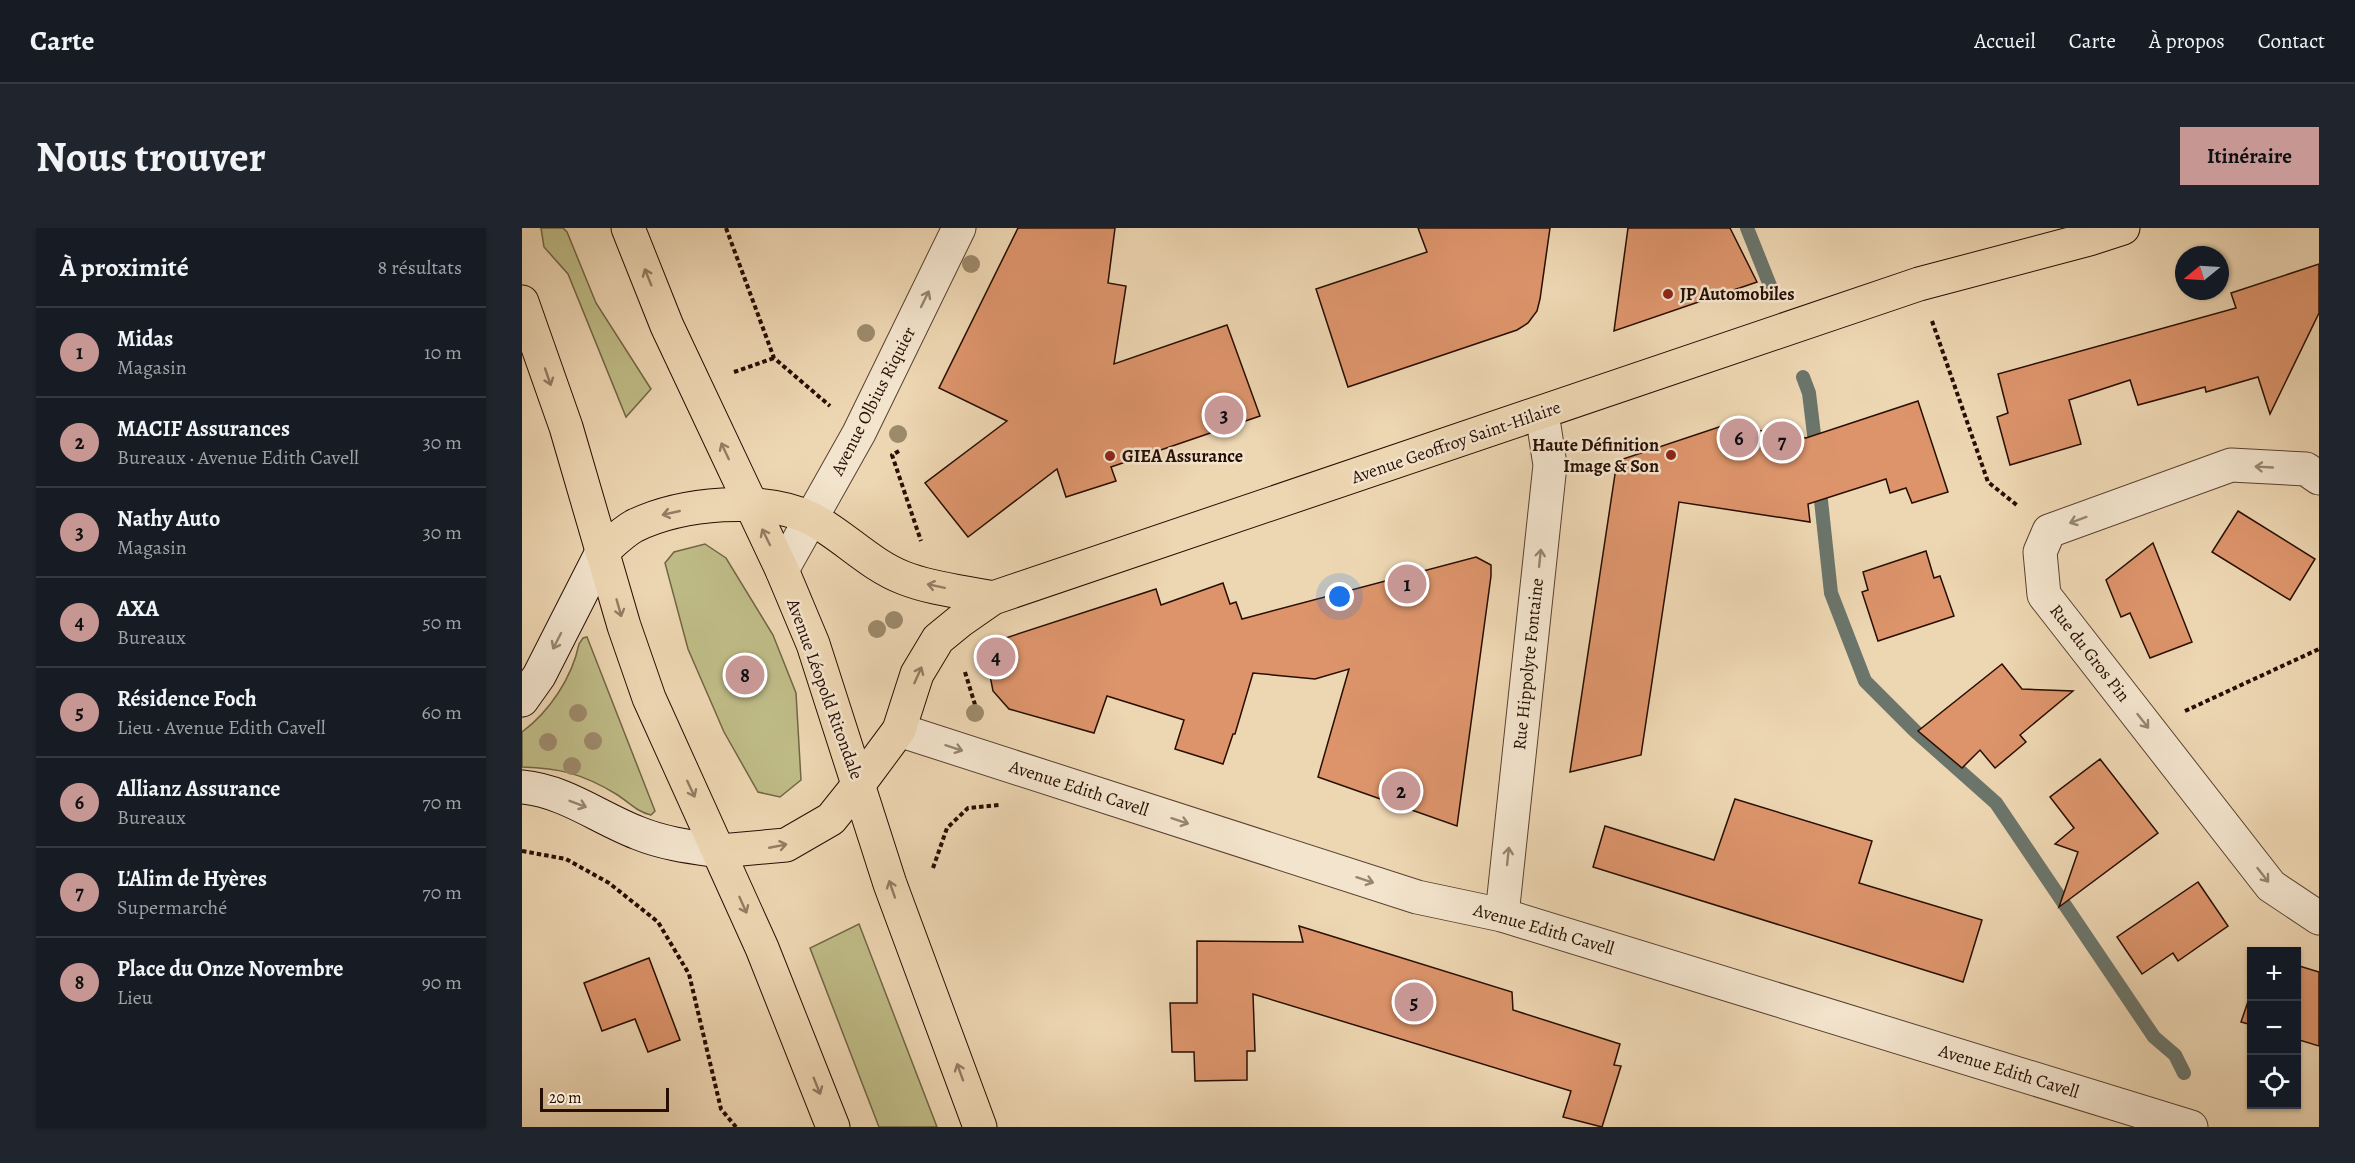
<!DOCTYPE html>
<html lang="fr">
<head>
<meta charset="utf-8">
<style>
	:root { --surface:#171b24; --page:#20242c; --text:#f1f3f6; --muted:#9ea1a6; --line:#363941; --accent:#c59692 }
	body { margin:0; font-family:Alegreya,serif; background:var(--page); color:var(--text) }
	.controls { position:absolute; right:18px; bottom:18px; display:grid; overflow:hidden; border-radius:0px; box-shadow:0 2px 4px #0004 }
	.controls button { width:54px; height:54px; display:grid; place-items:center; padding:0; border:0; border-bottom:2px solid var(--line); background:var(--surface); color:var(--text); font:30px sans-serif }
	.compass { position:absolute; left:1653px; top:18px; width:54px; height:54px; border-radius:50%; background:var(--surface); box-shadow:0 2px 4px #0004; rotate:252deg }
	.scale { position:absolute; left:18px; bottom:15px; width:129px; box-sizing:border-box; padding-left:6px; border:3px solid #270e03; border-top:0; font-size:16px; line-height:21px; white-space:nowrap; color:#270e03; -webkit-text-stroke:4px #f3e4cd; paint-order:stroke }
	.you { position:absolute; left:818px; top:369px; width:21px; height:21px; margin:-15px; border:4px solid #fff; border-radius:50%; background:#1a73e8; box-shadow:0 0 0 9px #1a73e833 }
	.badge { display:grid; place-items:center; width:39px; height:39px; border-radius:50%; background:var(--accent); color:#111; font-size:20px; font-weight:700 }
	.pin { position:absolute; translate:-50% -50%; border:3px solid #fff; box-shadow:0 2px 6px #0006 }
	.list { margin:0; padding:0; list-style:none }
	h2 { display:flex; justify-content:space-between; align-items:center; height:78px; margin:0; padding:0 24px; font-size:26px }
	h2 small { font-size:20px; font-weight:400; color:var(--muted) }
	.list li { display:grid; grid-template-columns:39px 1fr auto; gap:18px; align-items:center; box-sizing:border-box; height:90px; padding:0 24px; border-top:2px solid var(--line) }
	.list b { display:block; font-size:22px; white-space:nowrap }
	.list p { margin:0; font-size:20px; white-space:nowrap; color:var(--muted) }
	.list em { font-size:20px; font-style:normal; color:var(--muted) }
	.icon { flex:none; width:33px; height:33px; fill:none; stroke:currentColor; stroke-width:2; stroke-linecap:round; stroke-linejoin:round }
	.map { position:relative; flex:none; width:1797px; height:899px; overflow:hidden; border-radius:0px }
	header { display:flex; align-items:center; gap:36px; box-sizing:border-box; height:84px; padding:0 30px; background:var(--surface); border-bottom:2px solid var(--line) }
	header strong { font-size:28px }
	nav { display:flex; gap:33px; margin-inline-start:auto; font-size:21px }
	.intro { display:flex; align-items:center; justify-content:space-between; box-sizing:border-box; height:144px; padding:0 36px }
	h1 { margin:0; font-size:42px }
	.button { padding:15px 27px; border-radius:0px; background:var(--accent); color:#111; font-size:21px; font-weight:700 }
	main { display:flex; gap:36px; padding:0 36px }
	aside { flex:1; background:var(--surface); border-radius:0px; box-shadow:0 2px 4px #0004 }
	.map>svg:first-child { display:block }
	.green { fill:#bfbc87; stroke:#736545; stroke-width:1.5 }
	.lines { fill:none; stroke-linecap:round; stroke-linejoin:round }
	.stream { stroke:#6b756b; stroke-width:14 }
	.building { fill:#dd946b; stroke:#270e03; stroke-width:1.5 }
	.street-casing { stroke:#58402f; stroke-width:35 }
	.secondary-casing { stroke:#270e03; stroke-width:35 }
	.primary-casing { stroke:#270e03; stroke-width:35 }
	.highway-casing { stroke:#270e03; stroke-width:35 }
	.path { stroke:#270e03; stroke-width:4; stroke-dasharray:4.5 3; stroke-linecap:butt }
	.street { stroke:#f3e4cd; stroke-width:33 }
	.secondary { stroke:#f3e4cd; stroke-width:33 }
	.primary { stroke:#edd6b2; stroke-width:33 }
	.highway { stroke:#edd6b2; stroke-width:33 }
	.tree { fill:#9d8a6b }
	.oneway { stroke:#947c63 }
	.oneway2 { stroke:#978472 }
	.poi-dot { fill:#8f2418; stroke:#f3e4cd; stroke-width:2 }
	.labels { text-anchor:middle; stroke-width:5; stroke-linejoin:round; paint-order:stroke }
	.poi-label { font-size:18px; font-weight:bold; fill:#270e03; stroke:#f3e4cd; text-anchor:start }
	.street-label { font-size:18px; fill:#270e03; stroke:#f3e4cd }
</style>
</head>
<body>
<header>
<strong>Carte</strong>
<nav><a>Accueil</a><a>Carte</a><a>À propos</a><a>Contact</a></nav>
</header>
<div class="intro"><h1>Nous trouver</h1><a class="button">Itinéraire</a></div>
<main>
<aside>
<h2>À proximité<small>8 résultats</small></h2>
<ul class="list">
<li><span class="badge">1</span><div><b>Midas</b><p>Magasin</p></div><em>10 m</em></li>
<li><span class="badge">2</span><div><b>MACIF Assurances</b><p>Bureaux · Avenue Edith Cavell</p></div><em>30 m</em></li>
<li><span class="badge">3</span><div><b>Nathy Auto</b><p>Magasin</p></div><em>30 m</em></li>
<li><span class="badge">4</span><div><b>AXA</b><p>Bureaux</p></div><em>50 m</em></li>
<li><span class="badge">5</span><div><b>Résidence Foch</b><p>Lieu · Avenue Edith Cavell</p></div><em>60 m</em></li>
<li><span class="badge">6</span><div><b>Allianz Assurance</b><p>Bureaux</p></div><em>70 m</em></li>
<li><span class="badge">7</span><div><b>L'Alim de Hyères</b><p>Supermarché</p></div><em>70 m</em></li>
<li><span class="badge">8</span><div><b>Place du Onze Novembre</b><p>Lieu</p></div><em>90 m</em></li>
</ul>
</aside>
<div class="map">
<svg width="1797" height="899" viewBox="0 0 1797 899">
	<rect width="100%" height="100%" fill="#edd6b2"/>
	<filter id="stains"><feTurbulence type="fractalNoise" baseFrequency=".00333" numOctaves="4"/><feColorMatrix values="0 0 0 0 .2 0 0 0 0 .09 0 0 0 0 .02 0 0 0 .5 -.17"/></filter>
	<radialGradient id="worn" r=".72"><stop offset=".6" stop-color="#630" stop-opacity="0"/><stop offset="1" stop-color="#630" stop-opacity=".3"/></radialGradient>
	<!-- green -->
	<g class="green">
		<path d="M 19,0 L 41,0 L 45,4 L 74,75 L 129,161 L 104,189 L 46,46 L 22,19 Z"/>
		<path d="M 183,316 L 204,330 L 251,407 L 274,465 L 279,552 L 258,569 L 236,564 L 202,504 L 166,421 L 143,335 L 152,324 Z"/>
		<path d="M 65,409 L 133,583 L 129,587 C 115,584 107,574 94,566 C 61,546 38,540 0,539 L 0,504 C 27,484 50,450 57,416 L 61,410 Z"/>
		<path d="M 337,696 L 415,899 L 357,899 L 288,720 Z"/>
	</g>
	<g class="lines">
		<!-- stream -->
		<g class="stream">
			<path d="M 1225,0 L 1249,60"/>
			<path d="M 1281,149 L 1287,165 L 1294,223"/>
			<path d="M 1297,254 L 1309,365 L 1343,453 L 1393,503 L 1474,575 L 1632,809 L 1653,827 L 1662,845"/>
		</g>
	</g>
	<!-- building -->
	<g class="building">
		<path d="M 496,0 L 593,0 L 586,55 L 604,58 L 592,136 L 705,97 L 738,188 L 589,239 L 594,253 L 544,269 L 535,241 L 446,309 L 403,255 L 485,193 L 417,160 Z"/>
		<path d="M 896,0 L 1028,0 L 1018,71 L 1015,83 L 1006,95 L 995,102 L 826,159 L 794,61 L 905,24 Z"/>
		<path d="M 1106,0 L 1208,0 L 1235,54 L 1092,103 Z"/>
		<path d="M 1797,36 L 1797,85 L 1748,186 L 1736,149 L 1684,164 L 1683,159 L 1616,177 L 1608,152 L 1547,172 L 1559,216 L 1488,237 L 1475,189 L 1486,185 L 1476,146 L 1714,80 L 1709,65 Z"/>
		<path d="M 1396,173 L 1426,264 L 1390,275 L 1384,260 L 1368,265 L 1364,251 L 1286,276 L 1288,294 L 1157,274 L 1119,527 L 1048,544 L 1095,233 L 1203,197 L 1284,210 Z"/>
		<path d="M 1716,283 L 1793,331 L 1768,372 L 1690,324 Z"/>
		<path d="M 1631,315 L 1670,414 L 1628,430 L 1608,385 L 1599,389 L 1584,352 Z"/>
		<path d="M 1404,323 L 1412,350 L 1418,348 L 1432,388 L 1356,413 L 1340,364 L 1346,362 L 1341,344 Z"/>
		<path d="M 954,329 L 969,337 L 969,348 L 935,598 L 796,549 L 827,441 L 793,451 L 731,445 L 713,506 L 711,506 L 701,536 L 653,521 L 662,492 L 585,468 L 572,505 L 487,481 L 471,463 L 462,417 L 634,361 L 639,377 L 701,355 L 708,376 L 714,374 L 720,391 Z"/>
		<path d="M 1480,436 L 1500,461 L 1551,463 L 1498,507 L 1504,514 L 1473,540 L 1458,522 L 1440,540 L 1396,503 Z"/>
		<path d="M 1578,531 L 1636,605 L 1537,679 L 1556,624 L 1533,616 L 1552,600 L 1528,569 Z"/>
		<path d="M 1213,571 L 1350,613 L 1337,655 L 1460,692 L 1441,754 L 1071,639 L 1083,598 L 1192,632 Z"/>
		<path d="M 1676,654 L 1706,698 L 1656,733 L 1651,725 L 1620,746 L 1595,709 Z"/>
		<path d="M 777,698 L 990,764 L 991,782 L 1098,816 L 1092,837 L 1099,838 L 1080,899 L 1041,889 L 1049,863 L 731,766 L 733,823 L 725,823 L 725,852 L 673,853 L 672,824 L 650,824 L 648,775 L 675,775 L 675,713 L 781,714 Z"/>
		<path d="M 127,730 L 158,812 L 126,824 L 113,791 L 80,803 L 62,755 Z"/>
		<path d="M 1774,737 L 1797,744 L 1797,818 L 1774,811 Z"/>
		<path d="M 1730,762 L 1730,797 L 1719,794 Z"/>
	</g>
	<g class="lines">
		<!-- street casing -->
		<g class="street-casing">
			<g id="street">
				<path d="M 1797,250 L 1784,241 L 1709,237 L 1527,303 L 1518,324 L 1522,367 L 1749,658 L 1797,690"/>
				<path d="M 260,342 L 337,205 L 437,0"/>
				<path d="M 377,502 L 895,669 L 980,687 L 1669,899"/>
				<path d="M 980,687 L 1028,237 L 1020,185"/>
			</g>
		</g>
		<!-- secondary casing -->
		<g class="secondary-casing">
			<g id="secondary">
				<path d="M 0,472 L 17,448 L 80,324"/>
				<path d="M 0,559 C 43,563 77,590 116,605 C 143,616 170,619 198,623"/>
			</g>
		</g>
		<!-- primary casing -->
		<g class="primary-casing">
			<g id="primary">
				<path d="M 80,324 C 90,315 101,304 112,298 C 159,275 242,267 290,291 C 322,308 348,337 382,350 C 410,361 442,364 471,370"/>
				<path d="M 198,623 L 264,617 L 309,591 L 337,556 L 377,502 L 395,446 L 416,411 L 438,393 L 471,370 L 1397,56 L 1567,11 L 1601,0"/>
			</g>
		</g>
		<!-- highway casing -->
		<g class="highway-casing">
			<g id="highway">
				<path d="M 106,0 L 145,98 L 260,342 L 291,416 L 368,656 L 458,899"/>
				<path d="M 0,74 L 44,199 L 102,398 L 127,470 L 240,720 L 311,899"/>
			</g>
		</g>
		<!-- path -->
		<g class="path">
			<path d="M 204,0 L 252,130 L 308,178"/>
			<path d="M 1410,93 L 1466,254 L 1496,278"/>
			<path d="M 212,144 L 252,130"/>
			<path d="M 377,223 L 370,227 L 399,313"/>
			<path d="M 443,444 L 454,480 L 460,487"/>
			<path d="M 1663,483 L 1797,421"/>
			<path d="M 0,623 L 44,631 L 87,655 L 136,694 L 167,746 L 199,881 L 214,899"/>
			<path d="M 411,640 L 425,600 L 446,580 L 477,577"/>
		</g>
		<!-- street -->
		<use href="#street" class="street"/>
		<!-- secondary -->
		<use href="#secondary" class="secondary"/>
		<!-- primary -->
		<use href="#primary" class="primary"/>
		<!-- highway -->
		<use href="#highway" class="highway"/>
	</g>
	<!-- trees -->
	<g class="tree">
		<circle cx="449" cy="36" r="9"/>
		<circle cx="344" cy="105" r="9"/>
		<circle cx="376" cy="206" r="9"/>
		<circle cx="372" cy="392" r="9"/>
		<circle cx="355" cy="401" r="9"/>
		<circle cx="56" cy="485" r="9"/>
		<circle cx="453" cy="485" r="9"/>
		<circle cx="71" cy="513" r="9"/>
		<circle cx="26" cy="514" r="9"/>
		<circle cx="50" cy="538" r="9"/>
	</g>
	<!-- one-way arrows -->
	<defs><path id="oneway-shaft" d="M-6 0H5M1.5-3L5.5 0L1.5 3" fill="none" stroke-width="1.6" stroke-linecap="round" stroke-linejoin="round" transform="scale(1.5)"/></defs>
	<g class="oneway">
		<use href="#oneway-shaft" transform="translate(126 49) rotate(-112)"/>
		<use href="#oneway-shaft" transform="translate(26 149) rotate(71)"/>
		<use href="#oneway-shaft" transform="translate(203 223) rotate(-115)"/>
		<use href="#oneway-shaft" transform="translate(149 285) rotate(167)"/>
		<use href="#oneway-shaft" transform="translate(244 309) rotate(-116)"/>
		<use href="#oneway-shaft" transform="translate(414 358) rotate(-168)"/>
		<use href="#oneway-shaft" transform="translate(97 380) rotate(74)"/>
		<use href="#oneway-shaft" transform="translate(396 447) rotate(-66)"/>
		<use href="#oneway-shaft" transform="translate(169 561) rotate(65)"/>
		<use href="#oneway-shaft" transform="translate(256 618) rotate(-11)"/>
		<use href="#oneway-shaft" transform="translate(370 661) rotate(-109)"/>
		<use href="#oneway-shaft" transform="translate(221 677) rotate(66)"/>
		<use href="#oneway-shaft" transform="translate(438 844) rotate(-110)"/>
		<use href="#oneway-shaft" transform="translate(295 858) rotate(68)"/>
	</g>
	<g class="oneway2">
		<use href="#oneway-shaft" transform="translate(403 71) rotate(-64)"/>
		<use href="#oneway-shaft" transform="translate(1742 239) rotate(-177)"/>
		<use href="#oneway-shaft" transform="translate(1556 292) rotate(160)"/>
		<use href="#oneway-shaft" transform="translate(1018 330) rotate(-84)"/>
		<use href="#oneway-shaft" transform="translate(35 413) rotate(117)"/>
		<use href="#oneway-shaft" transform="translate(1621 493) rotate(52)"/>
		<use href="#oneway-shaft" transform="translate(432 520) rotate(18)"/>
		<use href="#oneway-shaft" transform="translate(56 576) rotate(21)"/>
		<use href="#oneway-shaft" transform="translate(658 593) rotate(18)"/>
		<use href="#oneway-shaft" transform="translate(986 628) rotate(-84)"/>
		<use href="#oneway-shaft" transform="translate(1741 647) rotate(52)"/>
		<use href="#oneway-shaft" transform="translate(843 652) rotate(18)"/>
	</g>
	<!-- markers -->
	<g class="poi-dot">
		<circle cx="1146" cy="66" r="6"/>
		<circle cx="1149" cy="227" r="6"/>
		<circle cx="588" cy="228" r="6"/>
	</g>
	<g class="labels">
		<!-- poi labels -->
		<g class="poi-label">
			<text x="1158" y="72">JP Automobiles</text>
			<text x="1137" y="223" text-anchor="end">Haute Définition<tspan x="1137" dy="21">Image &amp; Son</tspan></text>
			<text x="600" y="234">GIEA Assurance</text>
		</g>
		<!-- street labels -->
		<g class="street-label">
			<text transform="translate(351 173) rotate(-63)" y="6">Avenue Olbius Riquier</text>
			<text transform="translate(934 214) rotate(-19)" y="6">Avenue Geoffroy Saint-Hilaire</text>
			<text transform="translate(1568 425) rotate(52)" y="6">Rue du Gros Pin</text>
			<text transform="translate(1006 436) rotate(-84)" y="6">Rue Hippolyte Fontaine</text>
			<text transform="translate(303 461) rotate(70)" y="6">Avenue Léopold Ritondale</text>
			<text transform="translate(557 560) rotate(18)" y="6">Avenue Edith Cavell</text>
			<text transform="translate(1022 701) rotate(16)" y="6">Avenue Edith Cavell</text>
			<text transform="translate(1487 843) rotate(17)" y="6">Avenue Edith Cavell</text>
		</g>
	</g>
	<rect width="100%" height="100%" filter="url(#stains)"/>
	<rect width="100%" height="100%" fill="url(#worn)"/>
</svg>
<div class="controls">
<button>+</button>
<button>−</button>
<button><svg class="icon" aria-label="locate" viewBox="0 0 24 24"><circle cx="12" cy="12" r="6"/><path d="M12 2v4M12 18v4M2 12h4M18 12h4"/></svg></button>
</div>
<svg class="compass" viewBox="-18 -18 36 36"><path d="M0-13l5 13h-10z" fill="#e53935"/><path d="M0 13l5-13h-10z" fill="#9ea1a6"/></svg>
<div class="scale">20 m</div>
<div class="you"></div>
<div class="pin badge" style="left:885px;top:356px">1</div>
<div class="pin badge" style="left:879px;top:563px">2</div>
<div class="pin badge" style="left:702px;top:187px">3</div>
<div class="pin badge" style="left:474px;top:429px">4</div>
<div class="pin badge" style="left:892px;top:774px">5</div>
<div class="pin badge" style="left:1217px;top:210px">6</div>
<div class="pin badge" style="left:1260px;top:213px">7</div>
<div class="pin badge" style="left:223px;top:447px">8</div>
</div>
</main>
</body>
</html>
